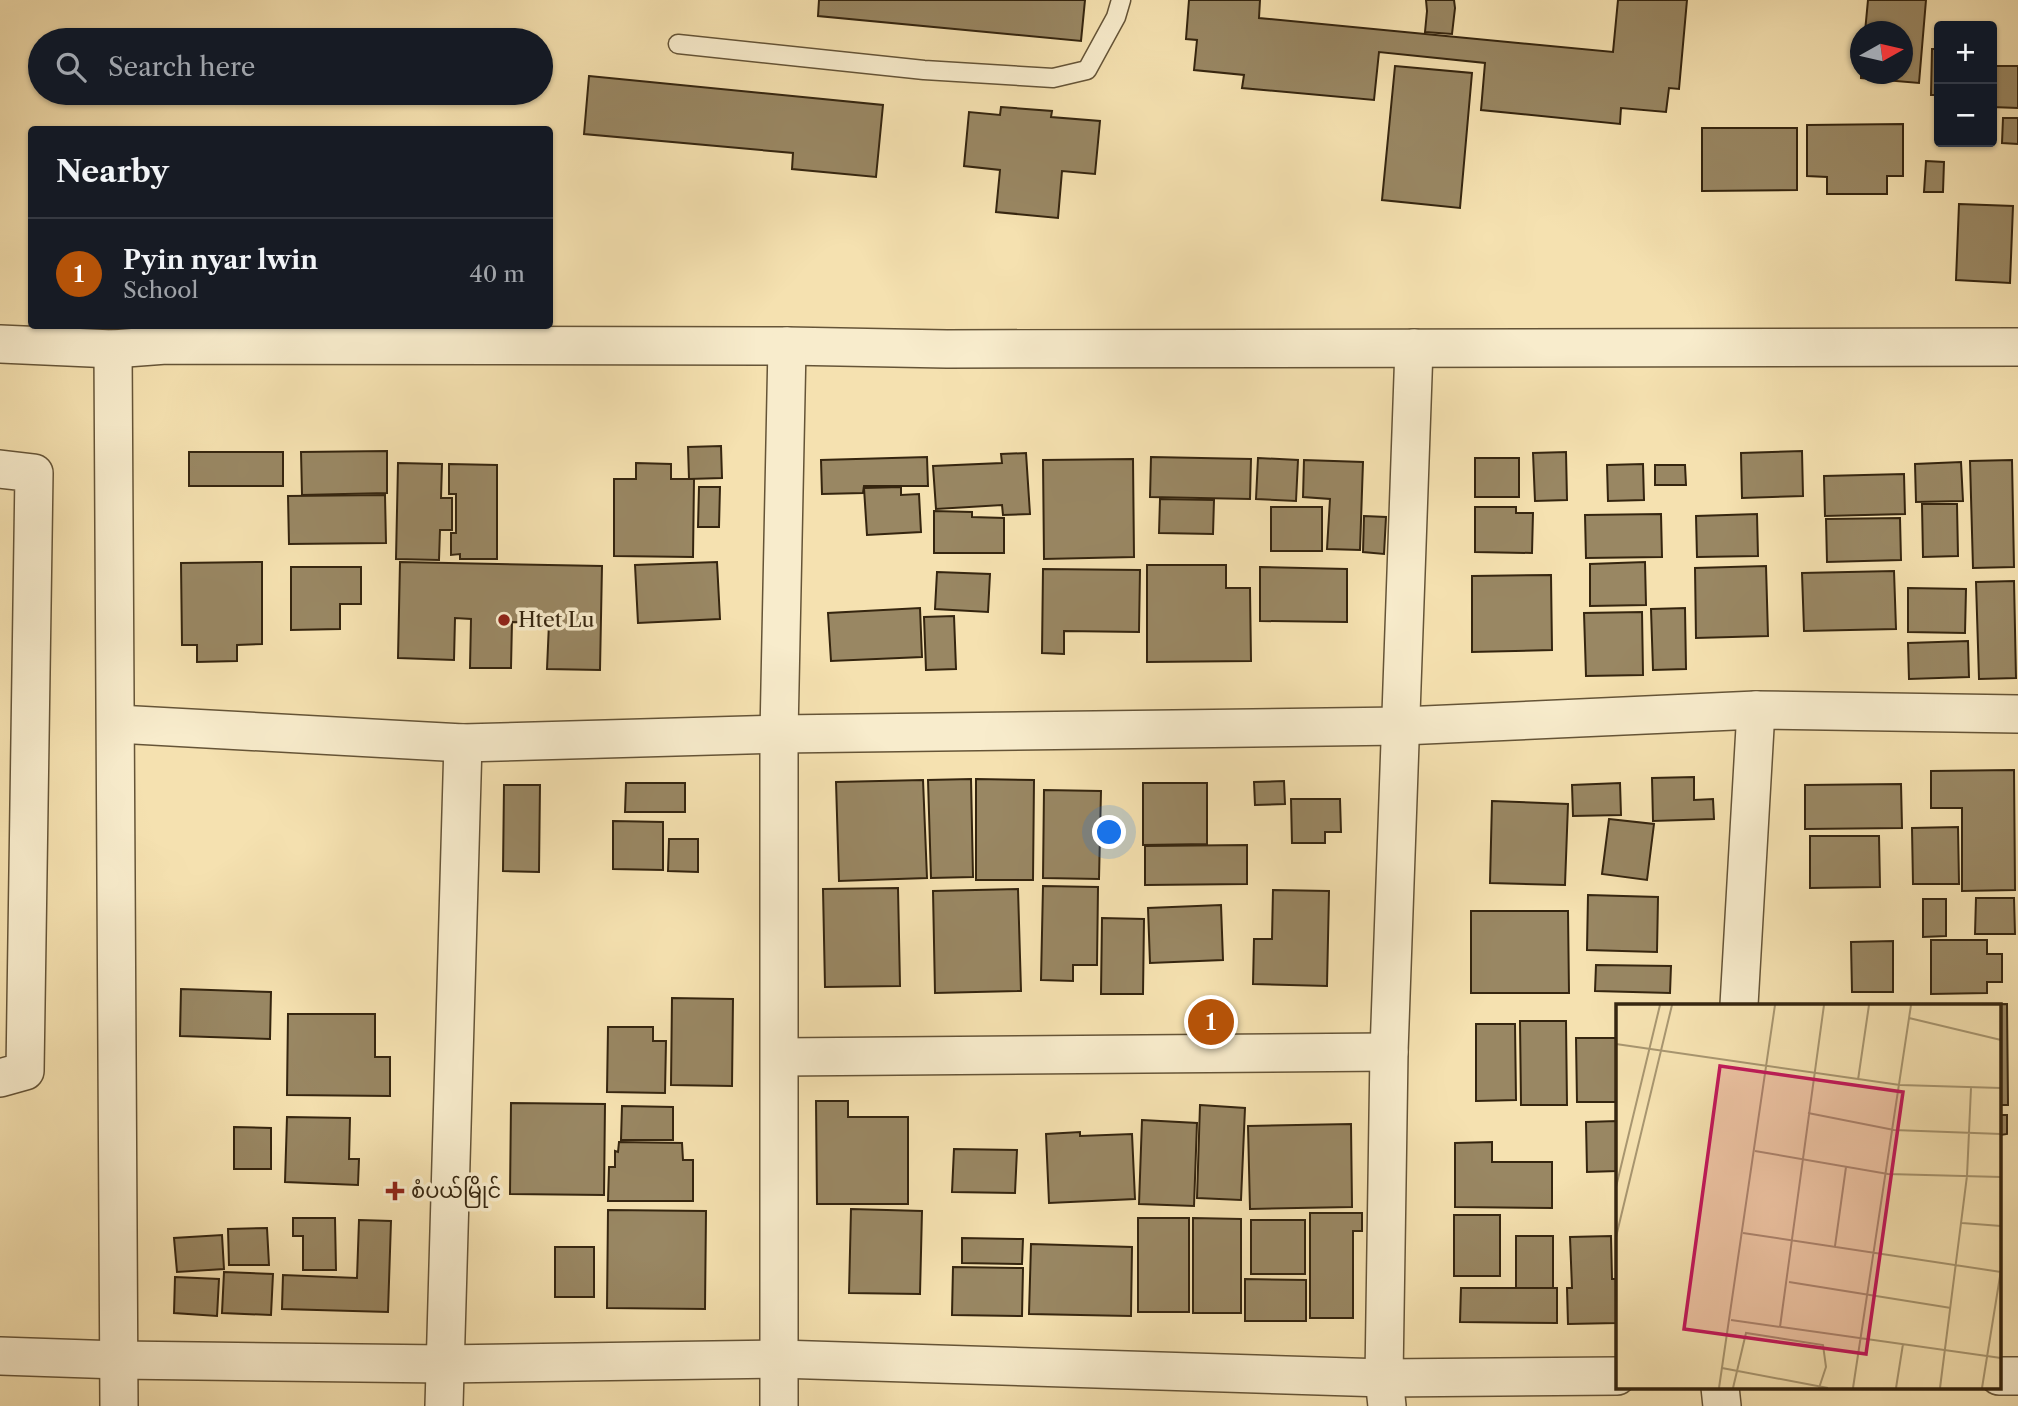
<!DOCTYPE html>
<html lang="en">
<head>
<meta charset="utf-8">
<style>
	:root { --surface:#171b24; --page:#242831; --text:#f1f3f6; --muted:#9ea1a6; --line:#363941; --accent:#b45309 }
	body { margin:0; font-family:"Libre Caslon Text","Noto Sans Myanmar",serif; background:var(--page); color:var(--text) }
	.controls { position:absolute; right:21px; top:21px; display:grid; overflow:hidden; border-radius:7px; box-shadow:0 2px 5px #0004 }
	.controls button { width:63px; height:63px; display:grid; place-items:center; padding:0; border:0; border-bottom:2px solid var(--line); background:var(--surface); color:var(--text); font:35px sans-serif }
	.compass { position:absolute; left:1850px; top:21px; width:63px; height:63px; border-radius:50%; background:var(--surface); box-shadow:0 2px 5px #0004; rotate:82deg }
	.you { position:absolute; left:1110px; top:833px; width:24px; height:24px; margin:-18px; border:5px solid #fff; border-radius:50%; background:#1a73e8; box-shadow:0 0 0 10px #1a73e833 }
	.badge { display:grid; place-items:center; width:46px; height:46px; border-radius:50%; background:var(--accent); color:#fff; font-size:23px; font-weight:700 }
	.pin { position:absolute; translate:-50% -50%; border:4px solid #fff; box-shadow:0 2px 7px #0006 }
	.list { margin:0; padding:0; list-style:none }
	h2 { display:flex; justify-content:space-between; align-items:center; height:91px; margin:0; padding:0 28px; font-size:30px }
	h2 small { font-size:23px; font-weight:400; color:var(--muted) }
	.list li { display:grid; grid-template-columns:46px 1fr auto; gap:21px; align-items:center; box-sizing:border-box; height:112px; padding:0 28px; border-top:2px solid var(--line) }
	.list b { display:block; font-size:26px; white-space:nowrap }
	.list p { margin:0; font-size:23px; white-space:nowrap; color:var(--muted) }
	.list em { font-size:23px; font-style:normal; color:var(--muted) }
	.icon { flex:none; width:38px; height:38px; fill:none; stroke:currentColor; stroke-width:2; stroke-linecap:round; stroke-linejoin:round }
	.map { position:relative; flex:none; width:2018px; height:1406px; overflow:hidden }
	.search { position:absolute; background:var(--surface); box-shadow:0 2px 5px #0004; left:28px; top:28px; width:525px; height:77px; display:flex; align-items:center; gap:18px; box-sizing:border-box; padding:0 24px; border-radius:38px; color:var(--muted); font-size:26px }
	.panel { position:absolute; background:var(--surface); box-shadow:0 2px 5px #0004; left:28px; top:126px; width:525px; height:203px; border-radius:7px }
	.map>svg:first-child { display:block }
	.building { fill:#998763; stroke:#35250f; stroke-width:2 }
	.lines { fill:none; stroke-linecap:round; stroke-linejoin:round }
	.service-casing { stroke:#655437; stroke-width:21 }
	.minor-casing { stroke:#655437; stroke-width:40 }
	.service { stroke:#f8eccc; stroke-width:18 }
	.minor { stroke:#f8eccc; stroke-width:37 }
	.poi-dot { fill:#8f2418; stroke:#f8eccc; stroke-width:2.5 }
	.labels { text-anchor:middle; stroke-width:7; stroke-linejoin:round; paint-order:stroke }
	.poi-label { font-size:21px; fill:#35250f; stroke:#f8eccc; text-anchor:start }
	.inset-road { fill:none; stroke:#a89670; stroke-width:2 }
	.view { fill:#c2185b; fill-opacity:0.15; stroke:#c2185b; stroke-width:3.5 }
	.inset-edge { fill:none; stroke:#35250f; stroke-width:3.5 }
</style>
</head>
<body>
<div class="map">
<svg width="2018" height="1406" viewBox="0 0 2018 1406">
	<rect width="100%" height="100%" fill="#f5e1b0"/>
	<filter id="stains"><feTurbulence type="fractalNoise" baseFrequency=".00286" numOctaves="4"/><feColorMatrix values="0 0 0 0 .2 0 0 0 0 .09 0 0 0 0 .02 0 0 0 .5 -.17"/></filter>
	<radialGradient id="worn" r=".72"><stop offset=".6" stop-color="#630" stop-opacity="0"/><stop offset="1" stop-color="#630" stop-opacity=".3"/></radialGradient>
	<!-- building -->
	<g class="building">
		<path d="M 819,0 L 1085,0 L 1081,41 L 818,16 Z"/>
		<path d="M 1189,0 L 1260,0 L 1259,18 L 1613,52 L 1618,0 L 1687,0 L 1679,89 L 1669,88 L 1666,112 L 1621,108 L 1620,124 L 1481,110 L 1485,63 L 1379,52 L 1374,100 L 1242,88 L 1244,75 L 1194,70 L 1197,40 L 1186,39 Z"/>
		<path d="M 1426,0 L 1454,0 L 1455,8 L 1452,34 L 1425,32 L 1427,11 Z"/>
		<path d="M 1868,0 L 1926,0 L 1919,83 L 1861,78 L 1861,74 L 1902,74 L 1902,32 L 1865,32 Z"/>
		<path d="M 1932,49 L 1939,49 L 1939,95 L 1931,95 Z"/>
		<path d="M 1992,56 L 1995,56 L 1996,66 L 2018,66 L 2018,108 L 1992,107 Z"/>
		<path d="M 1395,66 L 1472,73 L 1460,208 L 1382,200 Z"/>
		<path d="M 589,76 L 883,105 L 876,177 L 792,169 L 793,153 L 584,134 Z"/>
		<path d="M 1001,107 L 1052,111 L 1051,117 L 1100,121 L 1095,174 L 1062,171 L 1058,218 L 996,212 L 1000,170 L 964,166 L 969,112 L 1000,115 Z"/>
		<path d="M 2003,118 L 2018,118 L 2018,144 L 2002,143 Z"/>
		<path d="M 1903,124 L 1903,176 L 1887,176 L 1887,194 L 1827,194 L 1827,177 L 1807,176 L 1807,125 Z"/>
		<path d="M 1702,128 L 1797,128 L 1797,190 L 1702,191 Z"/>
		<path d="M 1926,161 L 1944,162 L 1943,192 L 1924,192 Z"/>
		<path d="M 1959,204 L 2013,206 L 2010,283 L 1956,280 Z"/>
		<path d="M 721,446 L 722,478 L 689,479 L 688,447 Z"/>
		<path d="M 387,451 L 387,493 L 302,495 L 301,452 Z"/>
		<path d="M 1802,451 L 1803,496 L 1742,498 L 1741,453 Z"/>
		<rect x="189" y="452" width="94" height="34"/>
		<path d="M 1566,452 L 1567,500 L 1535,501 L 1533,453 Z"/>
		<path d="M 1026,453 L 1030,514 L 1003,515 L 1002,505 L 936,509 L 933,466 L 1002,463 L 1001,454 Z"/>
		<path d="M 927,457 L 928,486 L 864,486 L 863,493 L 822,494 L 821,460 Z"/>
		<path d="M 1151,457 L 1251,459 L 1250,499 L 1150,497 Z"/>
		<path d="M 1258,458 L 1298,460 L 1296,501 L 1256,499 Z"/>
		<rect x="1475" y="458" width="44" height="39"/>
		<path d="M 1133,459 L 1134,557 L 1044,559 L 1043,460 Z"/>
		<path d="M 1304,460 L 1363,462 L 1360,550 L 1327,549 L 1330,499 L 1303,497 Z"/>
		<path d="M 2012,460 L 2014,567 L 1973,568 L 1970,461 Z"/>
		<path d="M 1961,462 L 1963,501 L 1916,502 L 1915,464 Z"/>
		<path d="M 398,463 L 442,464 L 441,498 L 452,498 L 452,530 L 440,530 L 439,560 L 396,559 Z"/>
		<path d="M 636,463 L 671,464 L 671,479 L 694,479 L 693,557 L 614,556 L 614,479 L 636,479 Z"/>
		<path d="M 449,464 L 497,465 L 497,559 L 460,559 L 460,554 L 451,555 L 451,533 L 456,533 L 456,494 L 449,494 Z"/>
		<path d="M 1643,464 L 1644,500 L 1608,501 L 1607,465 Z"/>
		<path d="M 1655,465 L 1685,465 L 1686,485 L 1655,485 Z"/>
		<path d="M 1904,474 L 1905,514 L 1825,516 L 1824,476 Z"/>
		<path d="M 699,487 L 720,487 L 719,527 L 698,527 Z"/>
		<path d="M 901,487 L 901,495 L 919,494 L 921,532 L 867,535 L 864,488 Z"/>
		<path d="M 385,495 L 386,543 L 289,544 L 288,496 Z"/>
		<path d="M 1160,499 L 1214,500 L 1213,534 L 1159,533 Z"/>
		<path d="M 1922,504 L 1957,504 L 1958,556 L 1923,557 Z"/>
		<rect x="1271" y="507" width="51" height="44"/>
		<path d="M 1475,507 L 1516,507 L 1516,513 L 1533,513 L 1532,553 L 1475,552 Z"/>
		<path d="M 934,511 L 972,512 L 972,517 L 1004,518 L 1004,553 L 934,553 Z"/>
		<path d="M 1661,514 L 1662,557 L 1586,558 L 1585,515 Z"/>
		<path d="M 1757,514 L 1758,556 L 1697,557 L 1696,516 Z"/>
		<path d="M 1364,516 L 1386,517 L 1384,554 L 1363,552 Z"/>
		<path d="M 1900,518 L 1901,560 L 1827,562 L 1826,519 Z"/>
		<path d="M 262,562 L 262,644 L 237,645 L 237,661 L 197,662 L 197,645 L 182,645 L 181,563 Z"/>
		<path d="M 400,562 L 602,566 L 600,670 L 547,669 L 549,623 L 512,622 L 511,668 L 470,668 L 471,619 L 455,618 L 454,660 L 398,658 Z"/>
		<path d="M 717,562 L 720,619 L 638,623 L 635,565 Z"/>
		<path d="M 1645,562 L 1646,605 L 1590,606 L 1590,564 Z"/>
		<path d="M 1147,565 L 1226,565 L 1226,588 L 1250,588 L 1251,661 L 1147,662 Z"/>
		<path d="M 1766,566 L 1768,636 L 1696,638 L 1695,568 Z"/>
		<path d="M 291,567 L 361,567 L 361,604 L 340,604 L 340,629 L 291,630 Z"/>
		<path d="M 1260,567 L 1347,569 L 1347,622 L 1260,621 Z"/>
		<path d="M 1043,569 L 1140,570 L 1139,632 L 1064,631 L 1064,654 L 1042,653 Z"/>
		<path d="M 1894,571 L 1896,629 L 1804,631 L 1802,573 Z"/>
		<path d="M 937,572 L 990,574 L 988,612 L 935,609 Z"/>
		<path d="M 1551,575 L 1552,650 L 1472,652 L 1472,576 Z"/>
		<path d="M 2014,581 L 2016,678 L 1979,679 L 1976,582 Z"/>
		<path d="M 1908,588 L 1966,589 L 1965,633 L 1908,632 Z"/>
		<path d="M 920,608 L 922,657 L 831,661 L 828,613 Z"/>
		<path d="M 1685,608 L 1686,669 L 1653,670 L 1651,609 Z"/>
		<path d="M 1642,612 L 1643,675 L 1586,676 L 1584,613 Z"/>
		<path d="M 954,616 L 956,669 L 926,670 L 924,617 Z"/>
		<path d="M 1968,641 L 1969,677 L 1909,679 L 1908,643 Z"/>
		<path d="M 2014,770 L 2015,890 L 1962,891 L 1962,808 L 1931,808 L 1931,771 Z"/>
		<path d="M 1694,777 L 1694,800 L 1713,799 L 1714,819 L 1653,821 L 1652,778 Z"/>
		<path d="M 971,779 L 973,877 L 931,878 L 928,780 Z"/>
		<path d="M 976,779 L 1034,780 L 1033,880 L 976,880 Z"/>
		<path d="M 923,780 L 927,878 L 839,881 L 836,782 Z"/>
		<path d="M 1284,781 L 1285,804 L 1255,805 L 1254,782 Z"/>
		<path d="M 626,783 L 685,783 L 685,812 L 625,812 Z"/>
		<path d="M 1143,783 L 1207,783 L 1207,844 L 1143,845 Z"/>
		<path d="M 1620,783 L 1621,815 L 1573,816 L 1572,785 Z"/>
		<path d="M 1901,784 L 1902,828 L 1805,829 L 1805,785 Z"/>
		<path d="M 504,785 L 540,785 L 539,872 L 503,871 Z"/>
		<path d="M 1044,790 L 1101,791 L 1099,879 L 1043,878 Z"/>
		<path d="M 1291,799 L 1340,799 L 1341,832 L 1325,832 L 1325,843 L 1292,843 Z"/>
		<path d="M 1492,801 L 1568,804 L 1565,885 L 1490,883 Z"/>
		<path d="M 1609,819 L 1654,824 L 1647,880 L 1602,874 Z"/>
		<path d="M 613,821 L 663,822 L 663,870 L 613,869 Z"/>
		<path d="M 1958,827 L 1959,884 L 1913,884 L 1912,828 Z"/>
		<path d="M 1810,836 L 1879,836 L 1880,887 L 1810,888 Z"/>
		<path d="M 669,839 L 698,839 L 698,872 L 668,871 Z"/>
		<path d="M 1247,845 L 1247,884 L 1145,885 L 1145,846 Z"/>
		<path d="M 1043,886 L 1098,887 L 1097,965 L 1073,965 L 1073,981 L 1041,980 Z"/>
		<path d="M 898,888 L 900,986 L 825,987 L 823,889 Z"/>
		<path d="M 1018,889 L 1021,991 L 935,993 L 933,891 Z"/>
		<path d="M 1273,890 L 1329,891 L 1327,986 L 1253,984 L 1254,939 L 1272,939 Z"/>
		<path d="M 1588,895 L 1658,897 L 1657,952 L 1587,950 Z"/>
		<path d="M 1976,898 L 2014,898 L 2015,934 L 1975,934 Z"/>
		<path d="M 1923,899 L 1946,899 L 1946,936 L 1923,937 Z"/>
		<path d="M 1221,905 L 1223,960 L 1150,963 L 1148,908 Z"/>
		<path d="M 1471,911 L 1568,911 L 1569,993 L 1471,993 Z"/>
		<path d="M 1102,918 L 1144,919 L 1143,994 L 1101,994 Z"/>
		<path d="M 1931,940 L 1987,940 L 1987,954 L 2002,954 L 2002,982 L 1987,982 L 1987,993 L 1931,994 Z"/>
		<path d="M 1893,941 L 1893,992 L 1852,992 L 1851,942 Z"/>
		<path d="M 1596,965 L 1671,966 L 1670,993 L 1595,991 Z"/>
		<path d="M 181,989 L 271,992 L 270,1039 L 180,1036 Z"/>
		<path d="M 672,998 L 733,999 L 732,1086 L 671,1085 Z"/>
		<path d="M 2007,1004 L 2008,1105 L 1999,1105 L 1999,1005 L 1898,1005 Z"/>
		<path d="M 288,1014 L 375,1014 L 375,1057 L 390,1057 L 390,1096 L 287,1095 Z"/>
		<path d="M 1520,1021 L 1566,1021 L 1567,1105 L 1521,1105 Z"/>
		<path d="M 1476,1024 L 1515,1024 L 1516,1100 L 1476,1101 Z"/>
		<path d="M 608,1027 L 653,1027 L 653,1041 L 666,1041 L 665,1093 L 607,1092 Z"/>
		<path d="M 1576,1038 L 1617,1038 L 1617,1102 L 1577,1102 Z"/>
		<path d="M 816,1101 L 848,1101 L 848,1117 L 908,1117 L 908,1204 L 817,1204 Z"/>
		<path d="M 511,1103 L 605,1104 L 604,1195 L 510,1194 Z"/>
		<path d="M 1200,1105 L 1245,1108 L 1241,1200 L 1197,1198 Z"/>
		<path d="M 622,1106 L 673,1107 L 673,1140 L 621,1140 Z"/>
		<path d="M 1999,1115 L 2007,1115 L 2007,1134 L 2000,1135 L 2001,1205 L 1999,1205 Z"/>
		<path d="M 287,1117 L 350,1118 L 349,1159 L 359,1159 L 358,1185 L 285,1182 Z"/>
		<path d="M 1142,1120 L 1197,1123 L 1194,1206 L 1139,1204 Z"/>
		<path d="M 1617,1121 L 1617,1171 L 1587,1172 L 1586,1122 Z"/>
		<path d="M 1351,1124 L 1352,1207 L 1250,1209 L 1248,1126 Z"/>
		<path d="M 234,1127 L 271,1128 L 271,1169 L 234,1169 Z"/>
		<path d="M 1080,1132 L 1080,1136 L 1132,1134 L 1135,1199 L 1049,1203 L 1046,1134 Z"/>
		<path d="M 619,1142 L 682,1143 L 683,1160 L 693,1160 L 693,1201 L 608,1201 L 609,1167 L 615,1167 L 615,1151 L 618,1152 Z"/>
		<path d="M 1492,1142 L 1492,1162 L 1552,1162 L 1552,1208 L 1455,1207 L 1455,1143 Z"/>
		<path d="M 954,1149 L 1017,1150 L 1015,1193 L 952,1192 Z"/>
		<path d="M 851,1209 L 922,1211 L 920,1294 L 849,1293 Z"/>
		<path d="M 608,1210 L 706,1211 L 705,1309 L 607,1308 Z"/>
		<path d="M 1310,1213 L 1362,1213 L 1362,1231 L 1353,1231 L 1353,1318 L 1310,1318 Z"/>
		<rect x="1454" y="1215" width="46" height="61"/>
		<path d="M 293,1218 L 335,1218 L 336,1270 L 303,1270 L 303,1236 L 293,1236 Z"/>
		<rect x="1138" y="1218" width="51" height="94"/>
		<path d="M 1193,1218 L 1241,1219 L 1241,1313 L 1193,1313 Z"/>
		<path d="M 359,1220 L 391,1221 L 388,1312 L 282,1309 L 283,1275 L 357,1278 Z"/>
		<rect x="1251" y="1220" width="54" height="54"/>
		<path d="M 267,1228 L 269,1265 L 229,1265 L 228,1229 Z"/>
		<path d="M 222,1235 L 224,1269 L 177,1272 L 174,1238 Z"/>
		<rect x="1516" y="1236" width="37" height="52"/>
		<path d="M 1611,1236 L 1612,1279 L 1617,1279 L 1617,1323 L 1568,1324 L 1567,1288 L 1572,1288 L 1570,1237 Z"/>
		<path d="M 962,1238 L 1023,1239 L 1022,1264 L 962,1263 Z"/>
		<path d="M 1031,1244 L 1132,1247 L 1131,1316 L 1029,1314 Z"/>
		<rect x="555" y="1247" width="39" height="50"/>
		<path d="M 953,1267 L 1023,1268 L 1022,1316 L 952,1315 Z"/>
		<path d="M 224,1272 L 273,1274 L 271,1315 L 222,1313 Z"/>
		<path d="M 175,1277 L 219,1279 L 217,1316 L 174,1313 Z"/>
		<path d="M 1245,1279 L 1306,1280 L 1306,1321 L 1245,1321 Z"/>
		<path d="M 1461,1288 L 1557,1288 L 1557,1323 L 1460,1322 Z"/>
	</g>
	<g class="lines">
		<!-- service casing -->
		<g class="service-casing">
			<path id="service" d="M 678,44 L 924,70 L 1053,78 L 1087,70 L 1116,17 L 1121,0"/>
		</g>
		<!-- minor casing -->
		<g class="minor-casing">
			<g id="minor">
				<path d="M 0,344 L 113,349 L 166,345 L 787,346 L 947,349 L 2018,347"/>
				<path d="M 113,349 L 119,1406"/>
				<path d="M 0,469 L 34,473 L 25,1071 L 0,1078"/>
				<path d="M 117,724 L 463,743 L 779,734 L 1402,726 L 1756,710 L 2018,714"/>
				<path d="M 1739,1005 L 1756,710"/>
				<path d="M 780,1057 L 1389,1052"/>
				<path d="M 0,1356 L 119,1360 L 444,1364 L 779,1359 L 1384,1378 L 1617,1376"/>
				<path d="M 1999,1376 L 2018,1376"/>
				<path d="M 1720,1387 L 1722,1406"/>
				<path d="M 444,1406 L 463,743"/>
				<path d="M 779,1406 L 779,734 L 787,346"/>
				<path d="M 1387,1406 L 1384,1378 L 1389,1052 L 1414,348"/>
			</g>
		</g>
		<!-- service -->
		<use href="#service" class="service"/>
		<!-- minor -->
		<use href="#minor" class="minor"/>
	</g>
	<!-- markers -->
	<g class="poi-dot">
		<circle cx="504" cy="620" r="7"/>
		<path d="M391.5 1180.5h7v7h7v7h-7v7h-7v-7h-7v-7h7z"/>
	</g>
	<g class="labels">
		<!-- poi labels -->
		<g class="poi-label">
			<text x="518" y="627">Htet Lu</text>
			<text x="411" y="1198">စံပယ်မြိုင်</text>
		</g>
	</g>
	<!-- overview -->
	<g transform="translate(1616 1004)">
		<rect width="385" height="385" fill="#f5e1b0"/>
		<path class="inset-road" d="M 293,14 L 385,36M 0,40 L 284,81 L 385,84M 242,76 L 253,1M 192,109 L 278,126 L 385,130M 139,147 L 272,170 L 385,173M 0,183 L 44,1M 346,219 L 385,222M 127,229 L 385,268M 0,233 L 56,1M 219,242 L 230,163M 173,278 L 335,304M 115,316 L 385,354M 164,323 L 208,1M 106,364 L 212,384M 103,384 L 159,1M 117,384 L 130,329 L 207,341 L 210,363 L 203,384M 237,384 L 295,1M 280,384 L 287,340M 324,384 L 351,172 L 355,84M 366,384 L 385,266"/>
		<path class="view" d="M 104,62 L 287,88 L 250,350 L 68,325 Z"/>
		<rect width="385" height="385" class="inset-edge"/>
	</g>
	<rect width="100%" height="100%" filter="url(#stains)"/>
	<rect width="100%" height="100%" fill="url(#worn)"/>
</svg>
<div class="controls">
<button>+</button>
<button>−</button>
</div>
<svg class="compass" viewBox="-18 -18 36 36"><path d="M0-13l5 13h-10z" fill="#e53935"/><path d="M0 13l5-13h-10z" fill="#9ea1a6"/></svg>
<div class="you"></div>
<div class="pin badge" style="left:1211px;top:1022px">1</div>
<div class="search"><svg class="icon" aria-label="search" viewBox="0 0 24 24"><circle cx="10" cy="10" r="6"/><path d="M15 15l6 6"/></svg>Search here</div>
<section class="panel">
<h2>Nearby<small></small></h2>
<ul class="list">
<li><span class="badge">1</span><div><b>Pyin nyar lwin</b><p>School</p></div><em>40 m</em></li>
</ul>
</section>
</div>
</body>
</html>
